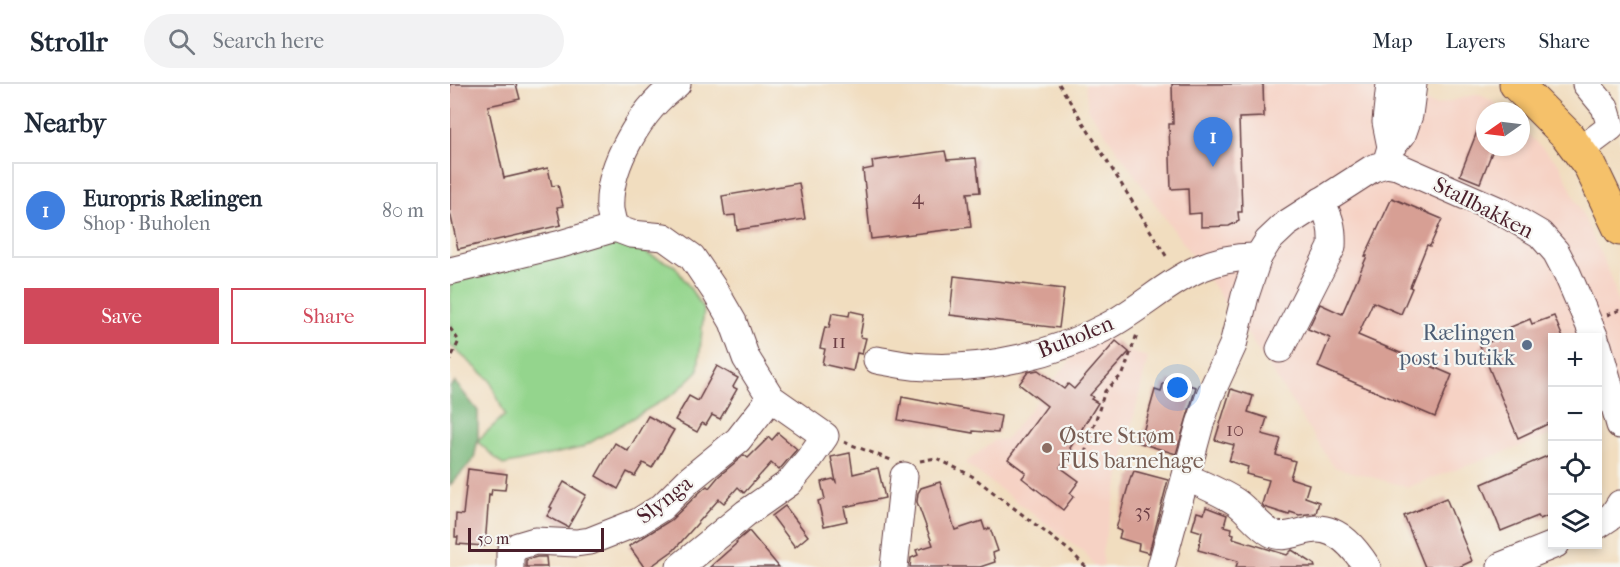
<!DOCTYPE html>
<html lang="en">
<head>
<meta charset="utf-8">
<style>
	:root { --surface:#fff; --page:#f2f2f3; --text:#1f2937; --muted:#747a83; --line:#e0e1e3; --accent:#d1495b }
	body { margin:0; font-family:"IM FELL French Canon",serif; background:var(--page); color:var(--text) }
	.controls { position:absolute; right:18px; bottom:18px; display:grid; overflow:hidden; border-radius:0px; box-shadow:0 3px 9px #0003 }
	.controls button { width:54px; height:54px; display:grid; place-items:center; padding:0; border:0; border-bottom:2px solid var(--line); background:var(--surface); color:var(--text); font:30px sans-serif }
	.compass { position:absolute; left:1026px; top:18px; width:54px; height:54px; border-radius:50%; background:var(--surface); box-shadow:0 3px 9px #0003; rotate:256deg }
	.scale { position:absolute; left:18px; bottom:15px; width:136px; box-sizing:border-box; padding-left:6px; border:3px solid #4a1f2b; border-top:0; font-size:16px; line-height:21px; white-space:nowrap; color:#4a1f2b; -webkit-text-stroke:4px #f6f6f2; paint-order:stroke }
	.you { position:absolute; left:728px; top:304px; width:21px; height:21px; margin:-15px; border:4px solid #fff; border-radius:50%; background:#1a73e8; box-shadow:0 0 0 9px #1a73e833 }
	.badge { display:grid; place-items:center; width:39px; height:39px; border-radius:50%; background:var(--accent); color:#fff; font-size:20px; font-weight:700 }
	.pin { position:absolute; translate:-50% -50px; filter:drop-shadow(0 2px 3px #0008) }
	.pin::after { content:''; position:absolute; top:32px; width:21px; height:18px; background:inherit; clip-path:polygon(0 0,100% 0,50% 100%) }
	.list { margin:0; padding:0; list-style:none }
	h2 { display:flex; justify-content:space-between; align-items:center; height:78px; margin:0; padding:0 24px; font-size:26px }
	h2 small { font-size:20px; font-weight:400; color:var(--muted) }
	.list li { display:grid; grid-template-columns:39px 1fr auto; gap:18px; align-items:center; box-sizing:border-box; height:96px; margin:0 12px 12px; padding:0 12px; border:2px solid var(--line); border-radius:0px }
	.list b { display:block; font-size:22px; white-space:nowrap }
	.list p { margin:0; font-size:20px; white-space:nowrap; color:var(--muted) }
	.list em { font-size:20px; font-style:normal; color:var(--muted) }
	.actions { display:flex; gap:12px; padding:18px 24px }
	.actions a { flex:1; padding:14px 0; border:2px solid var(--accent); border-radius:0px; text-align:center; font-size:21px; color:var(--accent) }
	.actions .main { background:var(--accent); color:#fff }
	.icon { flex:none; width:33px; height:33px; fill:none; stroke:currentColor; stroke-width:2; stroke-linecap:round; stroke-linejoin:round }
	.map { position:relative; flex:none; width:1170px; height:483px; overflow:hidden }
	header { display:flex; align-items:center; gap:36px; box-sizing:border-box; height:84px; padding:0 30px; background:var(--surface); border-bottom:2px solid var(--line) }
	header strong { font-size:28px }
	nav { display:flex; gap:33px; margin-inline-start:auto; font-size:21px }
	.search { width:420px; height:54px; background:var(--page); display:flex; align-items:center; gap:15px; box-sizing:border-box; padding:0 21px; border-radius:33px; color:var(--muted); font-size:22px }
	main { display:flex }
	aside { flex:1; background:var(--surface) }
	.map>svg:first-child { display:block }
	.built { fill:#f6d2c4 }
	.green { fill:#94d58d; stroke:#6f7a5c; stroke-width:1.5 }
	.forest { fill:#77b678; stroke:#606a52; stroke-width:1.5 }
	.building { fill:#d79f94 }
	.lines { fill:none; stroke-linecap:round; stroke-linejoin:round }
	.minor-casing { stroke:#633c41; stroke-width:29 }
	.major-casing { stroke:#633c41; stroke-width:35 }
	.path { stroke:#633c41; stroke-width:3; stroke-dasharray:4.5 4.5; stroke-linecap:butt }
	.minor { stroke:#fff; stroke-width:27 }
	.major { stroke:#f5c16b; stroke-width:33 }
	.service-dot { fill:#5c6f8a; stroke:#f6f6f2; stroke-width:2 }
	.education-dot { fill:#8d6e63; stroke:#f6f6f2; stroke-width:2 }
	.labels { text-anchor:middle; stroke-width:4.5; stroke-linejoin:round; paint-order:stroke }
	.number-label { font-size:20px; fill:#6d3f45 }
	.street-label { font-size:22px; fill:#4a1f2b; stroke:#f6f6f2 }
	.service-label { font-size:22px; fill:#4e5e75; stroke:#f6f6f2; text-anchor:end }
	.education-label { font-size:22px; fill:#785e54; stroke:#f6f6f2; text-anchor:start }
</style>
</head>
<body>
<header>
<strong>Strollr</strong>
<div class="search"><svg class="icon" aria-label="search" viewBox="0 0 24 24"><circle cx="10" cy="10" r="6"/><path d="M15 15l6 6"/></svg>Search here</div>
<nav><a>Map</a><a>Layers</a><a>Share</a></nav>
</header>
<main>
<aside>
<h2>Nearby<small></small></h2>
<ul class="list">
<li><span class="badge" style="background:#3f7fe0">1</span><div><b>Europris Rælingen</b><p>Shop · Buholen</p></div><em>80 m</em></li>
</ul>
<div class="actions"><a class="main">Save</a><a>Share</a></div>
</aside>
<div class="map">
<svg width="1170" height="483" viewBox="0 0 1170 483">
	<rect width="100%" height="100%" fill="#f6f6f2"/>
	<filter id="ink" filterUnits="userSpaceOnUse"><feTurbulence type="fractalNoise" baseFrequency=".0167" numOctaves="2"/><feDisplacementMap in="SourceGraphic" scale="12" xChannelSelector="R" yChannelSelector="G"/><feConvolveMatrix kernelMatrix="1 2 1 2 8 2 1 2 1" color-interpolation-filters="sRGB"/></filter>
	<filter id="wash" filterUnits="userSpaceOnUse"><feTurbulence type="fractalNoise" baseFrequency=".008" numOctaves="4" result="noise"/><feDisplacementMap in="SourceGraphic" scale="24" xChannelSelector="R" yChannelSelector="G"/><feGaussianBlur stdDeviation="1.35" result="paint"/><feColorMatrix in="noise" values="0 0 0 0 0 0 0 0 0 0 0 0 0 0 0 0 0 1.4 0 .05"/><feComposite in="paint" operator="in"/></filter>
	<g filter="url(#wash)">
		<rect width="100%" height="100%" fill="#f1ddbf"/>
		<!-- built -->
		<g class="built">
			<path d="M 635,0 L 917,0 L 986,21 L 1028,10 L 1044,18 L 1053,27 L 1035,27 L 1035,63 L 1071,63 L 1071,44 L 1110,81 L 1162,195 L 1170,227 L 1170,326 L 1148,335 L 1148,254 L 1102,254 L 1102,351 L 958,403 L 884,383 L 800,254 L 638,25 Z"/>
			<path d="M 658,249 L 676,267 L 698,273 L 652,468 L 654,481 L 645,483 L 634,468 L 515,379 L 545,356 L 555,356 L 635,258 Z"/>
		</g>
		<!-- green -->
		<path class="green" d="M 169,157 L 225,182 L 254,225 L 248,287 L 224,310 L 131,364 L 53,381 L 27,357 L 55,331 L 40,296 L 0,261 L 0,172 L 4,190 Z"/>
		<!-- forest -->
		<path class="forest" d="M 5,298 L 28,327 L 28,355 L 24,375 L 0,401 L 0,303 Z"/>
		<g id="blocks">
			<!-- building -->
			<g class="building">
				<path d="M 0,0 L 66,0 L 70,15 L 38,22 L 54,94 L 98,84 L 102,102 L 108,101 L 113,122 L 107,123 L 111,141 L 8,165 L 0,128 Z"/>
				<path d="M 722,0 L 813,0 L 814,33 L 789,34 L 792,128 L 788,128 L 789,137 L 779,142 L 751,143 L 751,129 L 739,130 L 738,104 L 721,105 L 719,40 L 723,40 Z"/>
				<path d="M 1034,30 L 1035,63 L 1044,63 L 1030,99 L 1010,91 Z"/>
				<path d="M 495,67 L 497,76 L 526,74 L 530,108 L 517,109 L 521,143 L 421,155 L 413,86 L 423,84 L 422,77 Z"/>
				<path d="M 349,99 L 355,135 L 287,146 L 285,131 L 275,132 L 272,112 Z"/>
				<path d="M 942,114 L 992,135 L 980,162 L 977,161 L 960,203 L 962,204 L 951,230 L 923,218 L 908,251 L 1002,291 L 985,333 L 868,283 L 880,254 L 858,245 L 870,220 L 892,230 L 917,172 L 915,172 Z"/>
				<path d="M 504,192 L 614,205 L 609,244 L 500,231 Z"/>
				<path d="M 400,227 L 414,230 L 410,253 L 416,254 L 412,270 L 407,269 L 403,287 L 372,280 L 375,265 L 370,264 L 375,243 L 379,244 L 382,229 L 399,232 Z"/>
				<path d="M 1104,232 L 1113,254 L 1102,254 L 1102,338 L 1068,354 L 1030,262 L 1051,253 L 1049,248 L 1080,235 L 1082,240 Z"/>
				<path d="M 666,257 L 679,268 L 640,311 L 643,313 L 641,315 L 648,319 L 620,364 L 623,367 L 610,383 L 629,397 L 620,409 L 624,412 L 613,426 L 572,394 L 576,389 L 558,375 L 597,322 L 569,300 L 578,288 L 588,286 L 614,305 L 618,300 L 624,305 Z"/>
				<path d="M 267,282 L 288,294 L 283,303 L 287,305 L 270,335 L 262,331 L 256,341 L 252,339 L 247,348 L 225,336 L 239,312 L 248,317 Z"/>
				<path d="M 719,296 L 746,303 L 726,370 L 690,359 L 705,306 L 711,308 L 713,300 L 718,301 Z"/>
				<path d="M 781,305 L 803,312 L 798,328 L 817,334 L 812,350 L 831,355 L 826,371 L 845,377 L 840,394 L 859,400 L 855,413 L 869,418 L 866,429 L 849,431 L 840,428 L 839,431 L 814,423 L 812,420 L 819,396 L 796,390 L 798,383 L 779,377 L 784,361 L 765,356 Z"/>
				<path d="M 452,313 L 551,332 L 548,349 L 523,347 L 523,349 L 448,336 Z"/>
				<path d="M 198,332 L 224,346 L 202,384 L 193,379 L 185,392 L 177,388 L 168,405 L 146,392 L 165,359 L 178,367 Z"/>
				<path d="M 328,349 L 347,365 L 329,386 L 321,379 L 294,409 L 288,403 L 274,419 L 269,415 L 224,466 L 200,483 L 194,483 L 179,462 L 221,436 L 250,408 L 257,402 L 259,404 L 269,392 L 294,371 L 298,374 L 319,353 L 322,356 Z"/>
				<path d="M 400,369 L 403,390 L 428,384 L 435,414 L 394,423 L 397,437 L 374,442 L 368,417 L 375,415 L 371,398 L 383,395 L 386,398 L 381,373 Z"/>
				<path d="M 1102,370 L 1102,430 L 1090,435 L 1088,432 L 1051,447 L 1032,400 Z"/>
				<path d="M 18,385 L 57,390 L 55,406 L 42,405 L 41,411 L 39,410 L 35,462 L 7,460 L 8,453 L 5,453 L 6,430 L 13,431 Z"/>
				<path d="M 684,387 L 718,396 L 699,469 L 688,466 L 689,460 L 669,454 L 671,447 L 666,445 L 681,392 L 682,392 Z"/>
				<path d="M 114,398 L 136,411 L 118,443 L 97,432 L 102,424 L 100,423 Z"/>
				<path d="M 490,398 L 505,446 L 532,437 L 535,446 L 540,444 L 548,467 L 543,469 L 545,478 L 530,483 L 460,483 L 461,474 L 468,471 L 466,466 L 483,461 L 467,418 L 468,409 L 471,404 Z"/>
				<path d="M 996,414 L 1022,477 L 1009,483 L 975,483 L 954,432 Z"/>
				<path d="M 335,422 L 358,452 L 345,463 L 322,432 Z"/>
				<path d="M 756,423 L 777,431 L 774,442 L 782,444 L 781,449 L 784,450 L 783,454 L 837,471 L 842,466 L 864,480 L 865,483 L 786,483 L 788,477 L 748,466 L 752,448 L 742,445 L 747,428 L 754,430 Z"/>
				<path d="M 299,447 L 329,483 L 260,483 L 287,459 L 286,458 Z"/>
				<path d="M 87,473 L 96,473 L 97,483 L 76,483 L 76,476 Z"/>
			</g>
		</g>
	</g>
	<g filter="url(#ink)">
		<use href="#blocks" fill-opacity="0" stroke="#633c41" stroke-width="1.5"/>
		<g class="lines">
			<!-- minor casing -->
			<g class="minor-casing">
				<g id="minor">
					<path d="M 227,0 C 192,24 157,82 160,126 C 161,132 163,139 165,144 L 181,150 L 214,153 L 242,173 L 265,207 L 283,238 L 296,274 L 321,314 L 375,352 L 359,375 L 339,399 L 296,429 L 230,483"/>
					<path d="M 941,63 L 952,51 L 959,31 L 963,0"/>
					<path d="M 1129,67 L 1161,43 L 1155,23 L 1136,0"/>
					<path d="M 936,80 L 941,63 L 936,38 L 940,0"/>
					<path d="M 0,187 L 111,160 L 165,144"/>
					<path d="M 1148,262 L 1170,341"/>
					<path d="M 830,265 L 882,163 C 883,143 880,135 871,117"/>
					<path d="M 427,276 C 443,279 460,283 477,283 C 535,286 606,270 658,242 C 711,213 741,171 808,173"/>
					<path d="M 736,393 C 753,401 771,408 786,418 C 799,427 807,441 821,449 C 835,457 852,445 867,445 C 890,445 906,466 917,483"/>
					<path d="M 1148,441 L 1163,431 L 1170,420"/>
					<path d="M 1051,482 L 1106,460"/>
					<path d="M 60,483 L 60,469 L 68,462 L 85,457 L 126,459 L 140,457 L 188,438 L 212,423 L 239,396 L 288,356 L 321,314"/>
					<path d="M 444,483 L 454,392"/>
					<path d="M 711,483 L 750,340 L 760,311 L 783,261 L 795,212 L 808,173 L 818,157 L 836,140 L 923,84 L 936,80 L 947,82 L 1052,128 L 1090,150 L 1106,168 L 1117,189 L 1145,254"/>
				</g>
			</g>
			<!-- major casing -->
			<g class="major-casing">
				<path id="major" d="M 1066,0 L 1117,51 L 1140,82 L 1170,145"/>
			</g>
			<!-- path -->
			<g class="path">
				<path d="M 609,0 L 718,175"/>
				<path d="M 1157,231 L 1170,226"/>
				<path d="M 0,244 L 9,257 L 0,276"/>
				<path d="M 394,358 L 441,376"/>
				<path d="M 635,369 L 655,307 L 673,290 L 687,250"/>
				<path d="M 470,377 L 486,374 L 522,392 L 620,467 L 636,483"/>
			</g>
			<!-- minor -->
			<use href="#minor" class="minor"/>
			<!-- major -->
			<use href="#major" class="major"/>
		</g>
	</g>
	<!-- markers -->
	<circle class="service-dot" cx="1077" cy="261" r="6"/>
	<circle class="education-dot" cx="597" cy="364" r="6"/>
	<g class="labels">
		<!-- number labels -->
		<g class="number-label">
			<text x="468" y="120">4</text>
			<text x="389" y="264">11</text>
			<text x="785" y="352">10</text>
			<text x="693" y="434">35</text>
		</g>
		<!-- street labels -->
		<g class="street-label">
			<text transform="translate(1034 123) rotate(27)" y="8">Stallbakken</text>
			<text transform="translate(625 252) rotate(-22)" y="8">Buholen</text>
			<text transform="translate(214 415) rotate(-38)" y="8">Slynga</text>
		</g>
		<!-- service labels -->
		<g class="service-label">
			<text x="1065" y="256">Rælingen<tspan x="1065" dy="25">post i butikk</tspan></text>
		</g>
		<!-- education labels -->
		<g class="education-label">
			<text x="609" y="359">Østre Strøm<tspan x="609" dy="25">FUS barnehage</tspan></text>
		</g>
	</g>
</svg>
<div class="controls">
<button>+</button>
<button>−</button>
<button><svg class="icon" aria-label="locate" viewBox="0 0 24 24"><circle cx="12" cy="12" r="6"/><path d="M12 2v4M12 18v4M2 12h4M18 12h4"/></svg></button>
<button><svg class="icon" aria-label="layers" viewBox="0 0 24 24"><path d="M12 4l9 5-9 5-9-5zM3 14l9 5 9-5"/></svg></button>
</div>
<svg class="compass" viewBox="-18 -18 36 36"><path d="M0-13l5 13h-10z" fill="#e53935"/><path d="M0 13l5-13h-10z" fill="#747a83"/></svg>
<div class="scale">50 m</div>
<div class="you"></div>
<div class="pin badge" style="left:763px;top:83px;background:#3f7fe0">1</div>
</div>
</main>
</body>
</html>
